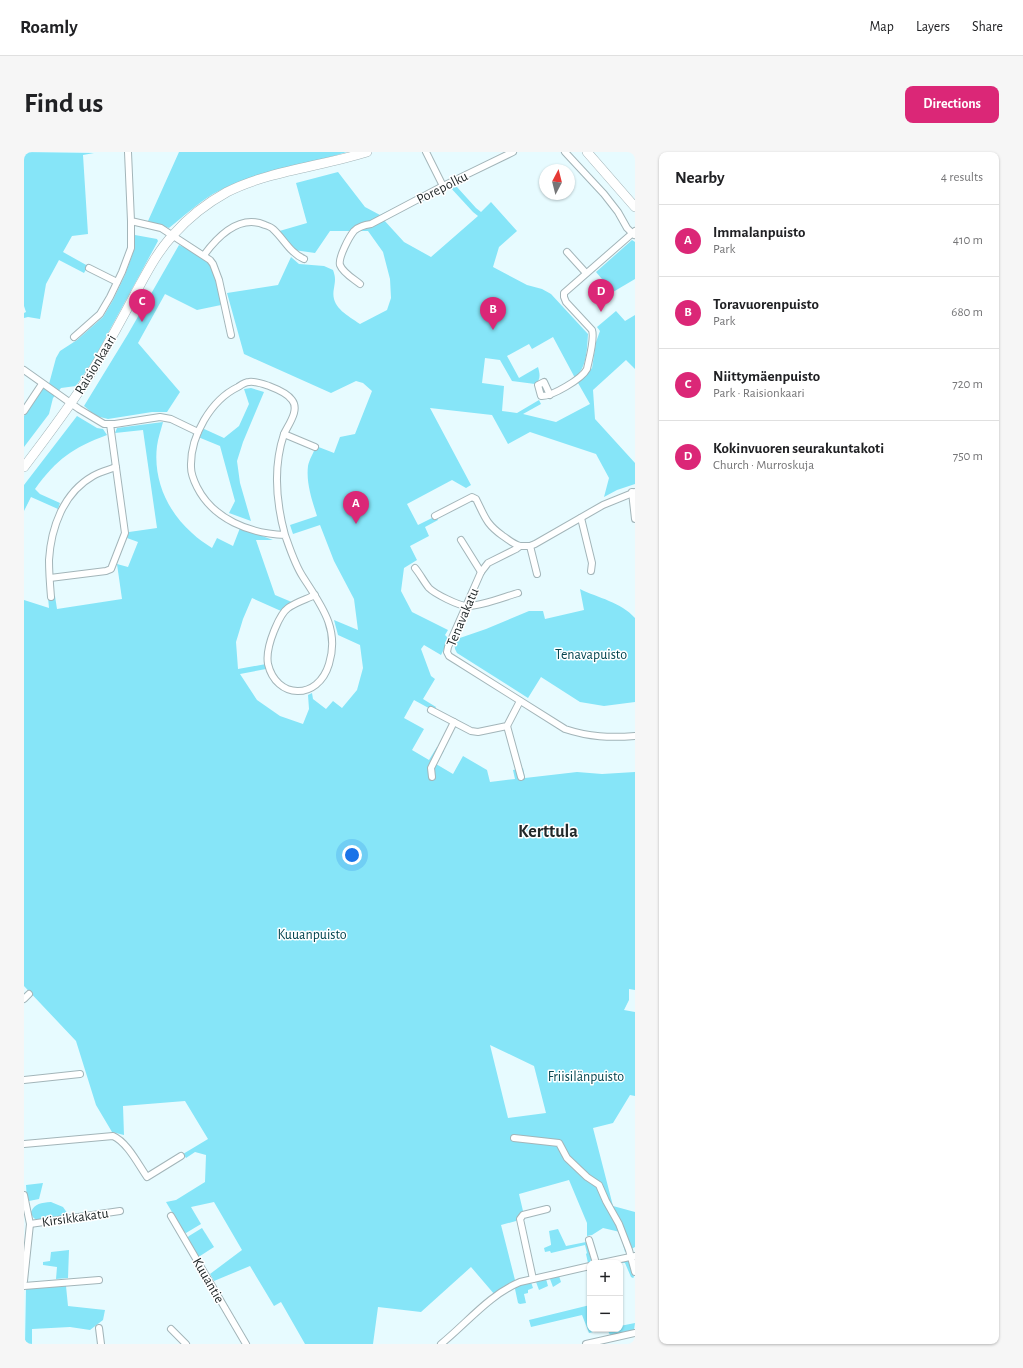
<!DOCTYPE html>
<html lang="en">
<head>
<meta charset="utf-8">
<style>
	:root { --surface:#fff; --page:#f6f6f6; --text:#202124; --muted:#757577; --line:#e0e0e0; --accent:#db2777 }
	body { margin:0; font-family:"Alegreya Sans",sans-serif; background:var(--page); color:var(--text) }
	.controls { position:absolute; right:12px; bottom:12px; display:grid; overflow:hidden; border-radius:8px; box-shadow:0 1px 3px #0004 }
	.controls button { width:36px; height:36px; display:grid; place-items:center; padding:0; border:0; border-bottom:1px solid var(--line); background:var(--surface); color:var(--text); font:20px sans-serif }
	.compass { position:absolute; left:515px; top:12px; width:36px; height:36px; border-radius:50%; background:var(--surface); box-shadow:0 1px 3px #0004; rotate:7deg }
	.you { position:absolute; left:328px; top:703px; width:14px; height:14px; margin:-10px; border:3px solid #fff; border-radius:50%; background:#1a73e8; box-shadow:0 0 0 6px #1a73e833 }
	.badge { display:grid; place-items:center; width:26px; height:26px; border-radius:50%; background:var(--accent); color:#fff; font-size:13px; font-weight:700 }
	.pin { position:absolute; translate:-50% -33px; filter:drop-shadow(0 1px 2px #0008) }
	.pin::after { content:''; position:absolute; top:21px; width:14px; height:12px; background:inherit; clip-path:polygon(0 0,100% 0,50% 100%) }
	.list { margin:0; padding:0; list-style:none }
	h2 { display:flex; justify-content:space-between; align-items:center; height:52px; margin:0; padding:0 16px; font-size:17px }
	h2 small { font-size:13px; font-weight:400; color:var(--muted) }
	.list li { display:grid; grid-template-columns:26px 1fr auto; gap:12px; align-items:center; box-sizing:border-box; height:72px; padding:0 16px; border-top:1px solid var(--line) }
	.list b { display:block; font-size:15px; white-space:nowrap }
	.list p { margin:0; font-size:13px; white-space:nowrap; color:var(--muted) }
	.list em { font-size:13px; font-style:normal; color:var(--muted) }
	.map { position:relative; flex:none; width:611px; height:1192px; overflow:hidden; border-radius:8px }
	header { display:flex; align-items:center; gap:24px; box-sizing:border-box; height:56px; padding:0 20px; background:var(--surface); border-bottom:1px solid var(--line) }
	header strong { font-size:19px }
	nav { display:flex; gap:22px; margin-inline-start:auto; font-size:14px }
	.intro { display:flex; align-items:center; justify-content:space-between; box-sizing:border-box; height:96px; padding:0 24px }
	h1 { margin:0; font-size:28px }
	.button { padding:10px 18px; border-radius:8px; background:var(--accent); color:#fff; font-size:14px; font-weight:700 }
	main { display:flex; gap:24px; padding:0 24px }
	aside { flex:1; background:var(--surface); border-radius:8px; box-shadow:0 1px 3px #0004 }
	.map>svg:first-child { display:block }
	.green { fill:#86e5f8; fill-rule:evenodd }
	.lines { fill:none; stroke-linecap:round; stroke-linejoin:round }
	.minor-casing { stroke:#a3b5b9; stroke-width:8 }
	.secondary-casing { stroke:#a3b5b9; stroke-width:10 }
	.minor { stroke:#fff; stroke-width:6 }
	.secondary { stroke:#fff; stroke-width:9 }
	.labels { text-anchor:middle; stroke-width:3; stroke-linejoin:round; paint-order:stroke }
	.street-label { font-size:14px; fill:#22292a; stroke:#fff }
	.park-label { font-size:14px; fill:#03444f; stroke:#fff }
	.district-label { font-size:18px; font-weight:bold; fill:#22292a; stroke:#fff }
</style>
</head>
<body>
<header>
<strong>Roamly</strong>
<nav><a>Map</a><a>Layers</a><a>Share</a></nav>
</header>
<div class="intro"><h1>Find us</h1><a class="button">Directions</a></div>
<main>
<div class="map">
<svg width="611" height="1192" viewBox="0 0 611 1192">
	<rect width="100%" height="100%" fill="#e7fbff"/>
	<!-- green -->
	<g class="green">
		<path d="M 0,0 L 70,1 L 59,3 L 64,82 L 48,84 L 39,100 L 64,114 L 60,121 L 35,108 L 22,132 L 16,167 L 4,165 L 0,166 L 0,161 L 2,160 L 0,154 Z"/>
		<path d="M 155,0 L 323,0 C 281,13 227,20 189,42 C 173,52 160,64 145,76 L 124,69 Z"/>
		<path d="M 314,20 L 341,55 L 356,63 L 408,37 L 359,67 L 380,90 L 407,105 L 454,64 L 449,60 L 425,34 L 433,35 L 452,56 L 457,60 L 467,50 L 493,79 L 475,95 L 469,115 L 503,133 L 518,137 L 527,142 L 564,182 C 563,198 563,215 551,226 L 529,185 L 508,197 L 505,192 L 483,204 L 495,226 L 514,215 C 516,222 517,228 511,232 L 488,229 L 476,208 L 461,206 L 458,231 L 480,234 L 478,259 L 493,261 L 515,248 L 517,252 L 499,262 L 532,270 L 566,252 L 554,231 L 568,216 L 572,190 L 576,179 L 573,175 L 592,159 L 601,169 L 611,163 L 611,217 L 602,208 L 569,238 L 571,267 L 611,311 L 611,332 L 593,338 L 580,345 L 585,326 L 572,302 L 506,280 L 484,292 L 468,263 L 406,256 L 447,333 L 442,336 L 428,328 L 383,352 L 394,373 L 412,364 L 414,368 L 401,375 L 405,384 L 386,394 L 393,408 L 380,416 L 377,439 L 388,460 L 424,478 L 421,483 L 425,487 L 417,503 L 400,493 L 397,497 L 407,524 L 411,527 L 399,547 L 412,555 L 410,559 L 390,548 L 380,566 L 400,577 L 388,598 L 405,608 L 413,595 L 420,599 L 412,612 L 429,622 L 439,604 L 463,618 L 466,630 L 491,627 L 489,618 L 499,616 L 501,626 L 553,620 L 578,622 L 611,620 L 611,838 L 605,837 L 605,848 L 600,858 L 611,860 L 611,944 L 606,943 L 589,971 L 569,976 L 589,1054 L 611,1060 L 611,1095 L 601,1100 L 596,1080 L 579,1076 L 568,1083 L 563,1084 L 563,1071 L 545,1028 L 495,1042 L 499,1059 L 492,1069 L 477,1073 L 491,1128 L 471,1143 L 447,1115 L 397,1160 L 354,1155 L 349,1192 L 281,1192 L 257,1150 L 250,1154 L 226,1114 L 190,1129 L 186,1122 L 218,1098 L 190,1050 L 167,1055 L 177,1072 L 162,1081 L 160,1080 L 142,1050 L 152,1048 L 181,1030 L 182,1003 L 171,1000 L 162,1006 L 159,1002 L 184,987 L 161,949 L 99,954 L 100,983 L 88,980 L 72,953 L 52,889 L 0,834 L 0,448 L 25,456 L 24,445 L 31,444 L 33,457 L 98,447 L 93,412 L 104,415 L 114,390 L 103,386 L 105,380 L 133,376 L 119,278 L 91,281 L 93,276 L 139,270 C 137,278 134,286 133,294 C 129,327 143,359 168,381 C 174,387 181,391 188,396 L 193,386 L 209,394 L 216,376 L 249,388 L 232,388 L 251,443 L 270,451 L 257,459 L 228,446 L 219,467 L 212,490 L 214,517 L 242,512 L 242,517 L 216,522 L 233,548 L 256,564 L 279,572 L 285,557 L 284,543 L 288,541 L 289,547 L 302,557 L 309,549 L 318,556 L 333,538 L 339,516 L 336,493 L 314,483 L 310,468 L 334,478 L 330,447 L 310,409 L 296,373 L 269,382 L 266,373 L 293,364 C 288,348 282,331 284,314 C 285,308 290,300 292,294 L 310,301 L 316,285 L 331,282 L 348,239 L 339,231 L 332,229 L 307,241 L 220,202 L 203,141 L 254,133 L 267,105 L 275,112 L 300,114 L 309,118 C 312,126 311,129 310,136 C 306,155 322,162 336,172 L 363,158 L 367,146 L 366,127 L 359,100 L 344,79 L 306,79 L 291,101 L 270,98 L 252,80 L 283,71 L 272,31 ZM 466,893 L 510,914 L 522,961 L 484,966 Z"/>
		<path d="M 111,83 L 133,87 L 134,89 L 70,207 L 52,234 L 37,236 L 29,246 L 25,262 L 0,295 L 0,264 L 21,234 L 25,232 L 32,206 L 36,199 L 53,188 L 79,165 L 89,148 L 101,123 L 110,98 Z"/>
		<path d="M 608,88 L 611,90 L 611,127 L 589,140 L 572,120 Z"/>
		<path d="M 155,93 C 163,97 173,100 180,106 C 193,117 194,137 197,153 L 173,158 L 141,142 L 114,191 L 156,240 L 143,260 L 128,260 L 84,267 L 72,264 L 60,254 L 104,182 Z"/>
		<path d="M 227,236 L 240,240 L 219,290 L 213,309 L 216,331 L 227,369 L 205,361 L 211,349 L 196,294 L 174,285 L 178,276 L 200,286 L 215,274 L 225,252 L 220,237 Z"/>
		<path d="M 53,264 L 73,276 L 79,277 L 83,283 C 48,296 33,307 11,337 L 16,342 L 36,351 L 34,357 L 7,345 L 0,359 L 0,333 Z"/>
		<path d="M 556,437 C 574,446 597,450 611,466 L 611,550 L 580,554 L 556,550 L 517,525 L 504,546 L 433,501 L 431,497 L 430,488 L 462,477 L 505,459 L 519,459 L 521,467 L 560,458 Z"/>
		<path d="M 19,1031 L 15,1047 L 5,1049 L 3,1048 L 2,1033 Z"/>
		<path d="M 27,1050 L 39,1055 L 46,1065 L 15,1069 C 10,1067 8,1065 7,1060 C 11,1051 17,1051 27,1050 Z"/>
		<path d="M 178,1076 L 190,1095 L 176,1104 L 173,1104 L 163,1086 L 165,1084 Z"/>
		<path d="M 534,1077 L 542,1094 L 562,1090 L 568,1106 L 566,1110 L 564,1111 L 562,1102 L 563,1101 L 561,1093 L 527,1101 L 526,1099 L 521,1100 L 520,1096 L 527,1093 L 527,1092 L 525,1079 Z"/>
		<path d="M 45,1098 L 44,1126 L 32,1127 L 33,1115 L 19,1113 L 19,1110 L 26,1109 L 27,1100 Z"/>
		<path d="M 605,1108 L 610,1125 L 609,1126 L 607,1125 L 601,1111 L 598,1111 L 598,1110 Z"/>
		<path d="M 535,1124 L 537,1130 L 529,1135 L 526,1127 L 528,1125 Z"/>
		<path d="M 520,1126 L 522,1127 L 524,1134 L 515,1138 L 512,1130 L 513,1128 Z"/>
		<path d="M 507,1130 L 509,1136 L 504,1138 L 504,1141 L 500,1142 L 502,1151 L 496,1152 L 494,1151 L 491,1137 L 492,1134 Z"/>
		<path d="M 42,1134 L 44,1154 L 81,1158 L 79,1168 L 66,1178 L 46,1175 L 8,1177 L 8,1192 L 1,1192 L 2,1136 Z"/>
		<path d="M 566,1153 L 566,1177 L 596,1177 L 596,1174 L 611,1171 L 610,1178 L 586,1183 L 583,1177 L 565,1181 L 558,1163 L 507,1175 L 505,1168 Z"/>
	</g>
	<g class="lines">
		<!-- minor casing -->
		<g class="minor-casing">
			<g id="minor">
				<path d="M 104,0 L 107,69 L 137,76 L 186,108 L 189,112 L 195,128 L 207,183"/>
				<path d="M 402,0 L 419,34"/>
				<path d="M 541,0 L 580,42 L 594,60 L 603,76 L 610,83"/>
				<path d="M 543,100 L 562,121"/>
				<path d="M 180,103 C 194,84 216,62 241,73 C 244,74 247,75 249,77 C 260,87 266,101 280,107"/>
				<path d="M 65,116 L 93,130"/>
				<path d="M 336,132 C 330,127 319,121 316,113 C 314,106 325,85 330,79 C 335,74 341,73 347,72 L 419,34 L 489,0"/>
				<path d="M 50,185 L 76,162 L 86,145 L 98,120 L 107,96 L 107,69"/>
				<path d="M 0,218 L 55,257 L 80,272 L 91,272 L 136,265 L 147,267 L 174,280"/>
				<path d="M 526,243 L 520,230 L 514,233 L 517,244 C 527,245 558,227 563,217 C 565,207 571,187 568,178 L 542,150 L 540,145 L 540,141 L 611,79"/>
				<path d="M 0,259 L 18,232"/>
				<path d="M 260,282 L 291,295"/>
				<path d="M 608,340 L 611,367"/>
				<path d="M 611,340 L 579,353 L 511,392 L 506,394 L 496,394 L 492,397 L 464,411 L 457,420 L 424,495 L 423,500 L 425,504 L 541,577 C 565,585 586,586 611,584"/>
				<path d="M 411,364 L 448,345 L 452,347 C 461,365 462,372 479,384 C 485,388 489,392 496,394"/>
				<path d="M 557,366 L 568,411 L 567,419"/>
				<path d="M 261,383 C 252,350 249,315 260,282 C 264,273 276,258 268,248 C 264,242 253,237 245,234 C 239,232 231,229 225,230 C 221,230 217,233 214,235 C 187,248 166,284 167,315 C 167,321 170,329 173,335 C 189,367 226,382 261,383 C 266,397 271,413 279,425 C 297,453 316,477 305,512 C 294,549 252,547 244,512 C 242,501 246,489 250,479 C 253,472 257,461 264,456 C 272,450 283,447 291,443"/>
				<path d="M 437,388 L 457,420"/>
				<path d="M 506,394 L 513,422"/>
				<path d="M 391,416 C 396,422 400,430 405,436 C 411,442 435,454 443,454 C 458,454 480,445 494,441"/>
				<path d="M 26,426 L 82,419 L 87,417 L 101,381 L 86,272"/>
				<path d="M 27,445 C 26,433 25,420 25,408 C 27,376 39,341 69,324 C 76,320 84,318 92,315"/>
				<path d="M 407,558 L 447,579 L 454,580 L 483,574 L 496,549"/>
				<path d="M 483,574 L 497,625"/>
				<path d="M 408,625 L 407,616 L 430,570"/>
				<path d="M 0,847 L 5,842"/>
				<path d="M 0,928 L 56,922"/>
				<path d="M 490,986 L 535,991 L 543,1006 L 563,1025 L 575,1033 L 582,1049 L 595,1072 L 605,1098 L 611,1120"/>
				<path d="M 0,992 L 89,984 C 103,990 114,1012 123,1025 L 157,1004"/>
				<path d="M 0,1043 L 6,1072 L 0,1129"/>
				<path d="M 147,1064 L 222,1192"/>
				<path d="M 6,1072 L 96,1059"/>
				<path d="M 565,1088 L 572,1111"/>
				<path d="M 578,1111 L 611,1104"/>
				<path d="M 509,1127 L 496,1067 L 499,1063 L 523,1057"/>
				<path d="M 0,1134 L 75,1128"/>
				<path d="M 75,1176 L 77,1192"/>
				<path d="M 147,1177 L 162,1192"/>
				<path d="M 417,1192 C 443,1171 465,1143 496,1130 L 566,1114"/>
				<path d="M 562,1192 L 611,1181"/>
			</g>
		</g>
		<!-- secondary casing -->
		<g class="secondary-casing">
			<g id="secondary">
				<path d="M 563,0 L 611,55"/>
				<path d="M 0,315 C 24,283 49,251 70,216 C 84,192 98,167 111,142 C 122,122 133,100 149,83 C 164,66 183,51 203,40 C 244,19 299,14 343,0"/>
			</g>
		</g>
		<!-- minor -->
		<use href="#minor" class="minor"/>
		<!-- secondary -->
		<use href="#secondary" class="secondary"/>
	</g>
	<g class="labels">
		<!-- street labels -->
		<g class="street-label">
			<text transform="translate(418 35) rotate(-27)" y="5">Porepolku</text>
			<text transform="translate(71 212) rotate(-59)" y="5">Raisionkaari</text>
			<text transform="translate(438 465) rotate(-67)" y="5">Tenavakatu</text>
			<text transform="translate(51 1065) rotate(-8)" y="5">Kirsikkakatu</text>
			<text transform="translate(185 1128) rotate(60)" y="5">Kuuantie</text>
		</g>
		<!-- park labels -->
		<g class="park-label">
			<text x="567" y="507">Tenavapuisto</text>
			<text x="288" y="787">Kuuanpuisto</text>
			<text x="562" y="929">Friisilänpuisto</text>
		</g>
		<!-- district labels -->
		<g class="district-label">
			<text x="524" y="685">Kerttula</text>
		</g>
	</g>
</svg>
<div class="controls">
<button>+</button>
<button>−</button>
</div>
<svg class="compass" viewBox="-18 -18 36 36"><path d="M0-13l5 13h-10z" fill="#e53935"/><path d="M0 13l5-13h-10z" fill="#757577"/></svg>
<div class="you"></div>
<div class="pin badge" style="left:332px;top:372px">A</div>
<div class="pin badge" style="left:469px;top:178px">B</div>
<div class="pin badge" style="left:118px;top:170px">C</div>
<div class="pin badge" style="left:577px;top:160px">D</div>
</div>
<aside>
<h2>Nearby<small>4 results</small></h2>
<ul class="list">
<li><span class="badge">A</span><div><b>Immalanpuisto</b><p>Park</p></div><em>410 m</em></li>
<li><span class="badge">B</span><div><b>Toravuorenpuisto</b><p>Park</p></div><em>680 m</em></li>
<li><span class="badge">C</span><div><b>Niittymäenpuisto</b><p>Park · Raisionkaari</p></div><em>720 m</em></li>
<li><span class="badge">D</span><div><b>Kokinvuoren seurakuntakoti</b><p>Church · Murroskuja</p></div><em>750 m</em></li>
</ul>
</aside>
</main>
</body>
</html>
